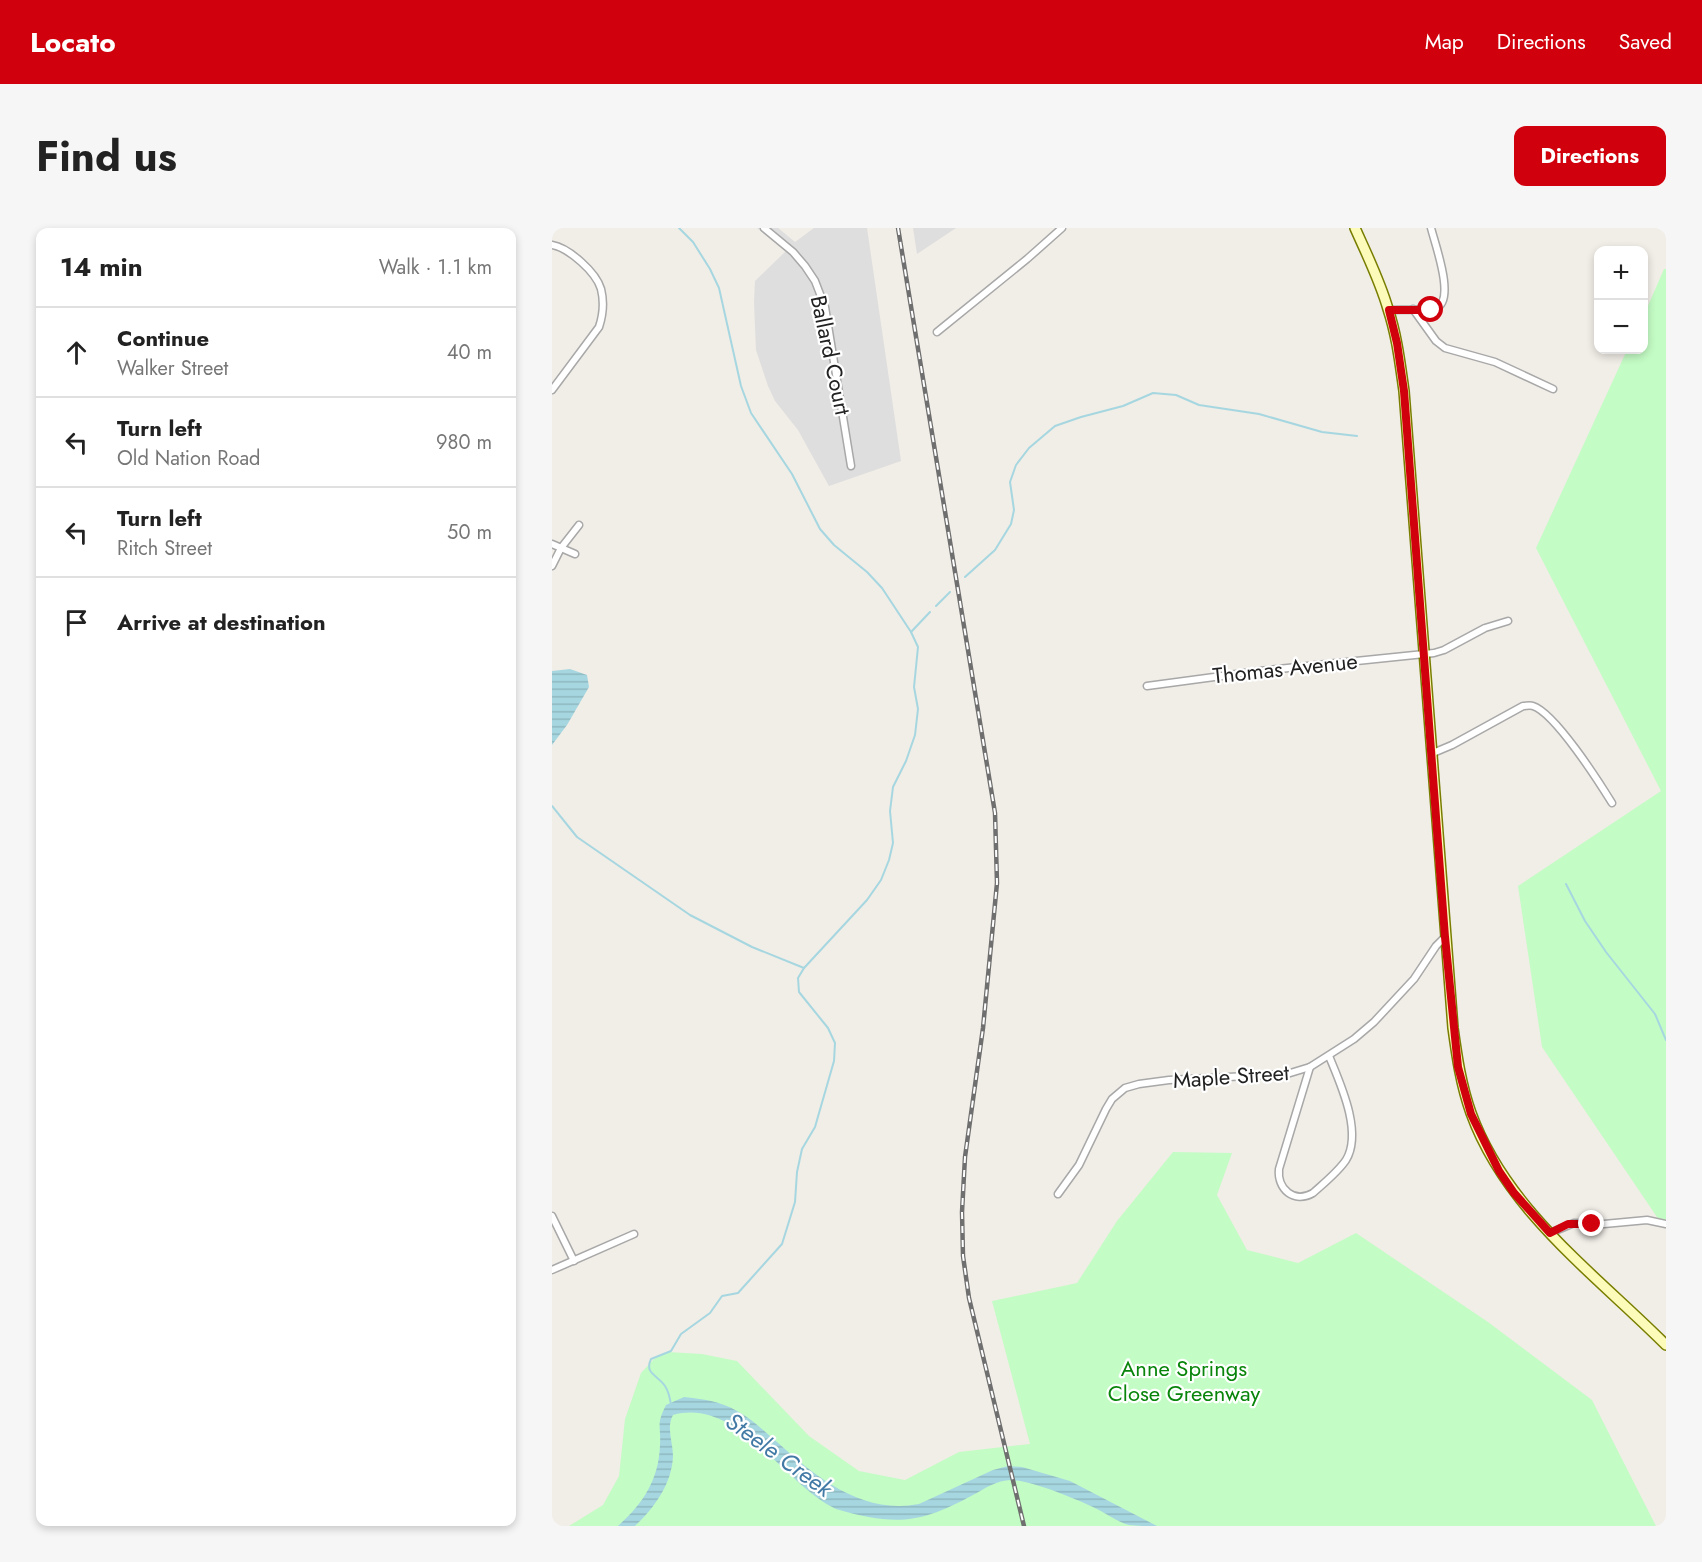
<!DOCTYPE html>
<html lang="en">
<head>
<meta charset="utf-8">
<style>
	:root { --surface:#fff; --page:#f6f6f6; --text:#222; --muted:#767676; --line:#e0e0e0; --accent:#d1000d }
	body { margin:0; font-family:Jost,sans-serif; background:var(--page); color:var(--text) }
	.controls { position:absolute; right:18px; top:18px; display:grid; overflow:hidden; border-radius:12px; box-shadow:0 3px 9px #0003 }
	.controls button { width:54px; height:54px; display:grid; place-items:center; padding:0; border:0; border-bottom:2px solid var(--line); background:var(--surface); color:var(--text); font:30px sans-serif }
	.stop { position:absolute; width:18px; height:18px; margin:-14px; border:4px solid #d1000d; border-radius:50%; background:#fff }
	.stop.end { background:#d1000d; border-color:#fff; box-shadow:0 2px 6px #0008 }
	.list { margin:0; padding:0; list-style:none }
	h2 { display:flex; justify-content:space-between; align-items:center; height:78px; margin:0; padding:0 24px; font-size:26px }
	h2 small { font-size:20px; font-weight:400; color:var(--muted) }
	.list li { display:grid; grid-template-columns:39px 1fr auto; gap:18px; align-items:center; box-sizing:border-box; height:90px; padding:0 24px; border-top:2px solid var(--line) }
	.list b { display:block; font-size:22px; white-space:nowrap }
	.list p { margin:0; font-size:20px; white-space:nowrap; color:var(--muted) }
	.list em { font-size:20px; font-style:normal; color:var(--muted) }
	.icon { flex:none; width:33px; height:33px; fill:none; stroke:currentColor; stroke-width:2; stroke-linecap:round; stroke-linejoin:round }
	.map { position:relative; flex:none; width:1114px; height:1298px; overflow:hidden; border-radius:12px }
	header { display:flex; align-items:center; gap:36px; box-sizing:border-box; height:84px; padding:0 30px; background:var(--accent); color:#fff }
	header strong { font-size:28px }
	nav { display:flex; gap:33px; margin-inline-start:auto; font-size:21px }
	.intro { display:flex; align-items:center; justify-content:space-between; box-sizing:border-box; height:144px; padding:0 36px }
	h1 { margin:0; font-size:42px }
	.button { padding:15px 27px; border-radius:12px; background:var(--accent); color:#fff; font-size:21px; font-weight:700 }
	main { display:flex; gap:36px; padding:0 36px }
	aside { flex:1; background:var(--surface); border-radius:12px; box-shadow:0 3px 9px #0003 }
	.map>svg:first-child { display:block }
	.residential { fill:#dfdede }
	.park { fill:#c4fcc5 }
	.water { fill:url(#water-rules) }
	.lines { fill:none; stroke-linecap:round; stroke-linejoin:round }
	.stream { stroke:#a6d7e0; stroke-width:2 }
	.street-casing { stroke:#a8a8a8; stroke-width:9 }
	.secondary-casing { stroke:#797e01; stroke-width:12 }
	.street { stroke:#fff; stroke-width:6 }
	.secondary { stroke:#fcfbba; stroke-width:9 }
	.rail-casing { stroke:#6f6f6f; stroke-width:4.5 }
	.rail { stroke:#fff; stroke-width:2; stroke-dasharray:7; stroke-linecap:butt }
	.route { stroke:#d1000d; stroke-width:8 }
	.labels { text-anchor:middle; stroke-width:4.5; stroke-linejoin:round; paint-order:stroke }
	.street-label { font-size:22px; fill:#212121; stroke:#fff }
	.park-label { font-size:22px; fill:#08850a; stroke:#fff }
	.water-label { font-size:24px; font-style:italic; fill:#427aa5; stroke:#fff }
</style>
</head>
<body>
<header>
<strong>Locato</strong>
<nav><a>Map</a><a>Directions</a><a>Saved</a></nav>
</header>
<div class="intro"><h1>Find us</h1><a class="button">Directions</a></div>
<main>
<aside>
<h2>14 min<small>Walk · 1.1 km</small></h2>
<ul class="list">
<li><svg class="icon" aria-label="ahead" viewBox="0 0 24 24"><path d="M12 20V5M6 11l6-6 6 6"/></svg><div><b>Continue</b><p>Walker Street</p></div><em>40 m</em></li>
<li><svg class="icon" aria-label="left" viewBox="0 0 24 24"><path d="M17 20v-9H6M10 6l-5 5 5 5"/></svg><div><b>Turn left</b><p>Old Nation Road</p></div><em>980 m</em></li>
<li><svg class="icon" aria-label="left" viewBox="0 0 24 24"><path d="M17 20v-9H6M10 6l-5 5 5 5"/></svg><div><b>Turn left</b><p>Ritch Street</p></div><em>50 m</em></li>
<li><svg class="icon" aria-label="arrive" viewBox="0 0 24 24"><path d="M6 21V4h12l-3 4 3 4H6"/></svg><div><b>Arrive at destination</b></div></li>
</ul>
</aside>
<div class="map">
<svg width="1114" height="1298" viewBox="0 0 1114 1298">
	<defs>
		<pattern id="water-rules" width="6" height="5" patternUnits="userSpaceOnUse" patternTransform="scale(1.5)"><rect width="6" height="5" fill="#a6d7e0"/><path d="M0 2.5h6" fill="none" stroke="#8fb8c0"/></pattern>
	</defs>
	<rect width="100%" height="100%" fill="#f1ede7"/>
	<!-- residential -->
	<g class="residential">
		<path d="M 205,0 L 226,0 L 243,14 L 262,0 L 315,0 L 349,233 L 277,258 L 246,202 L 223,173 L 216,158 L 204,122 L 202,74 L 203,53 L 234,23 Z"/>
		<path d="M 361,0 L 404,0 L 365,26 Z"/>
	</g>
	<!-- park -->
	<g class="park">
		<path d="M 1112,41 L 1114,41 L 1114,996 L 1109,995 L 990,819 L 966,658 L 1109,563 L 984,320 L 1075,122 L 1092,122 L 1092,87 Z"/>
		<path d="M 621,924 L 680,925 L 665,967 L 695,1022 L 746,1035 L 804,1005 L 936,1094 L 1040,1172 L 1104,1298 L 17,1298 L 51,1277 L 67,1248 L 73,1191 L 89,1145 L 102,1131 L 116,1124 L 150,1126 L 185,1133 L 257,1208 L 307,1243 L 353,1252 L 407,1224 L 478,1216 L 440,1073 L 525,1055 L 565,993 Z"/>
	</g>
	<!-- water -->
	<g class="water">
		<path d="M 18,441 L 35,447 L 37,459 L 15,497 L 0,517 L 0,443 Z"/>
		<path d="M 132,1169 C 151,1171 168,1173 185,1183 C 200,1191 212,1203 225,1214 C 264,1249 310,1287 367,1276 L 441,1242 L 456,1238 L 470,1239 L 518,1253 L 605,1298 C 596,1298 585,1298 577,1297 C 566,1294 555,1286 545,1281 C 527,1272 478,1252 459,1252 C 445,1252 432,1261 421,1267 C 368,1296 343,1298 284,1281 C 232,1257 186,1169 121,1187 C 114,1200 121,1214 121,1228 C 120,1256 102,1280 83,1298 L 66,1298 C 91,1276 107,1251 108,1217 C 109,1196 104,1197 114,1177 Z"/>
	</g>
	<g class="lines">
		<!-- stream -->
		<g class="stream">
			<path d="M 413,349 L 443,322 L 459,296 L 462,282 L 458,254 L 464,237 L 477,220 L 503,198 L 529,189 L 571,178 L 601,165 L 624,167 L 647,177 L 707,186 L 770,204 L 805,208"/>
			<path d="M 384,378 L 398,364"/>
			<path d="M 359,404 L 378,384"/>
			<path d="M 0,578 L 25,609 L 138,687 L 200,719 L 252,740"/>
			<path d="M 1014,656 L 1033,693 L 1054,724 L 1103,786 L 1114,812"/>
			<path d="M 119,1177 C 118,1170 117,1164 113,1158 C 106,1147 92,1146 99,1131 L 119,1123 L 129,1106 L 158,1085 L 170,1068 L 186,1065 L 230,1016 L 243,974 L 245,944 L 250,921 L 263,899 L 282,833 L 283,815 L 276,800 L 247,764 L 246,750 L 252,740 L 315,672 L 329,652 L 337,632 L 341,615 L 338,583 L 341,559 L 354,533 L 363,507 L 366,481 L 362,459 L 366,419 L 359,404 L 330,360 L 315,344 L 282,317 L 268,301 L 240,246 L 199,185 L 189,158 L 167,60 L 158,41 L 141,14 L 127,0"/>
		</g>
		<!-- street casing -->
		<g class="street-casing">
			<g id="street">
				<path d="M 212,0 L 241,24 L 253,38 L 263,53 L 273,79 L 299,238"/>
				<path d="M 0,17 C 17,20 44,44 49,61 C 52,73 51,87 47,99 L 0,162"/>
				<path d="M 861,81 L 884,113 L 893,120 L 943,134 L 1001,161"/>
				<path d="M 837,82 C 847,81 877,83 884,80 C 904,73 883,16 879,0"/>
				<path d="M 385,104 L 475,31 L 510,0"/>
				<path d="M 0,316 L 23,326"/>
				<path d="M 0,338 L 9,320 L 27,297"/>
				<path d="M 595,458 L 707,443 L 882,425 L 892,422 L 933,400 L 956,393"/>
				<path d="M 881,525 L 900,517 L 971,478 C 974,478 978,477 981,478 C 1003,485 1047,554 1060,575"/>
				<path d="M 758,839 L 727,941 C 725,961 742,976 761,965 C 772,955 786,944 794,932 C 811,904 788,855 777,828"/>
				<path d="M 506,966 L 527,937 L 554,881 L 560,871 L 573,860 L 587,856 L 617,852 L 735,846 L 758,839 L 802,811 L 822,794 L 862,751 L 884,718 L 893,709"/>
				<path d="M 0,988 L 22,1033"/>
				<path d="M 998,1005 L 1022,995 L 1052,996 L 1095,992 L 1114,996"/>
				<path d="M 0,1042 L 82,1006"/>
			</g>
		</g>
		<!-- secondary casing -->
		<g class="secondary-casing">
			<path id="secondary" d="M 803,0 C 815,27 828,53 836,81 C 845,108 848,135 852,163 L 901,800 C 905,829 909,857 919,885 C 954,982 1043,1046 1114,1117"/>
		</g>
		<!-- street -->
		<use href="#street" class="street"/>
		<!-- secondary -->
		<use href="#secondary" class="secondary"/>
		<!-- rail casing -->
		<g class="rail-casing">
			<path id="rail" d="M 346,0 L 443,585 L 445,655 L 431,800 L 413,929 L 410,984 L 411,1028 L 417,1070 L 472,1298"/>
		</g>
		<!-- rail -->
		<use href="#rail" class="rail"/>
	</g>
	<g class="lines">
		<!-- route -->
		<path class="route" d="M 879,82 L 837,82 L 845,115 L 852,163 L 893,709 L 906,839 L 919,886 L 947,943 L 962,965 L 998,1005 L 1016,996 L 1040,996"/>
	</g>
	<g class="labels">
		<!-- street labels -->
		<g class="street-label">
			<text transform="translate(279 127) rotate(78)" y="8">Ballard Court</text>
			<text transform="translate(733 440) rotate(-6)" y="8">Thomas Avenue</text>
			<text transform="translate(679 848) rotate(-4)" y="8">Maple Street</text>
		</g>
		<!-- park labels -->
		<g class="park-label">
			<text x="632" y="1148">Anne Springs<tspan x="632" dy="25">Close Greenway</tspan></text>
		</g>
		<!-- water labels -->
		<g class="water-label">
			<text transform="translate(227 1227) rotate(36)" y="8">Steele Creek</text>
		</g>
	</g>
</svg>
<div class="controls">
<button>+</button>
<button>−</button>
</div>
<div class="stop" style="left:879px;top:82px"></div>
<div class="stop end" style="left:1040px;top:996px"></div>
</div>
</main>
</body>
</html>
